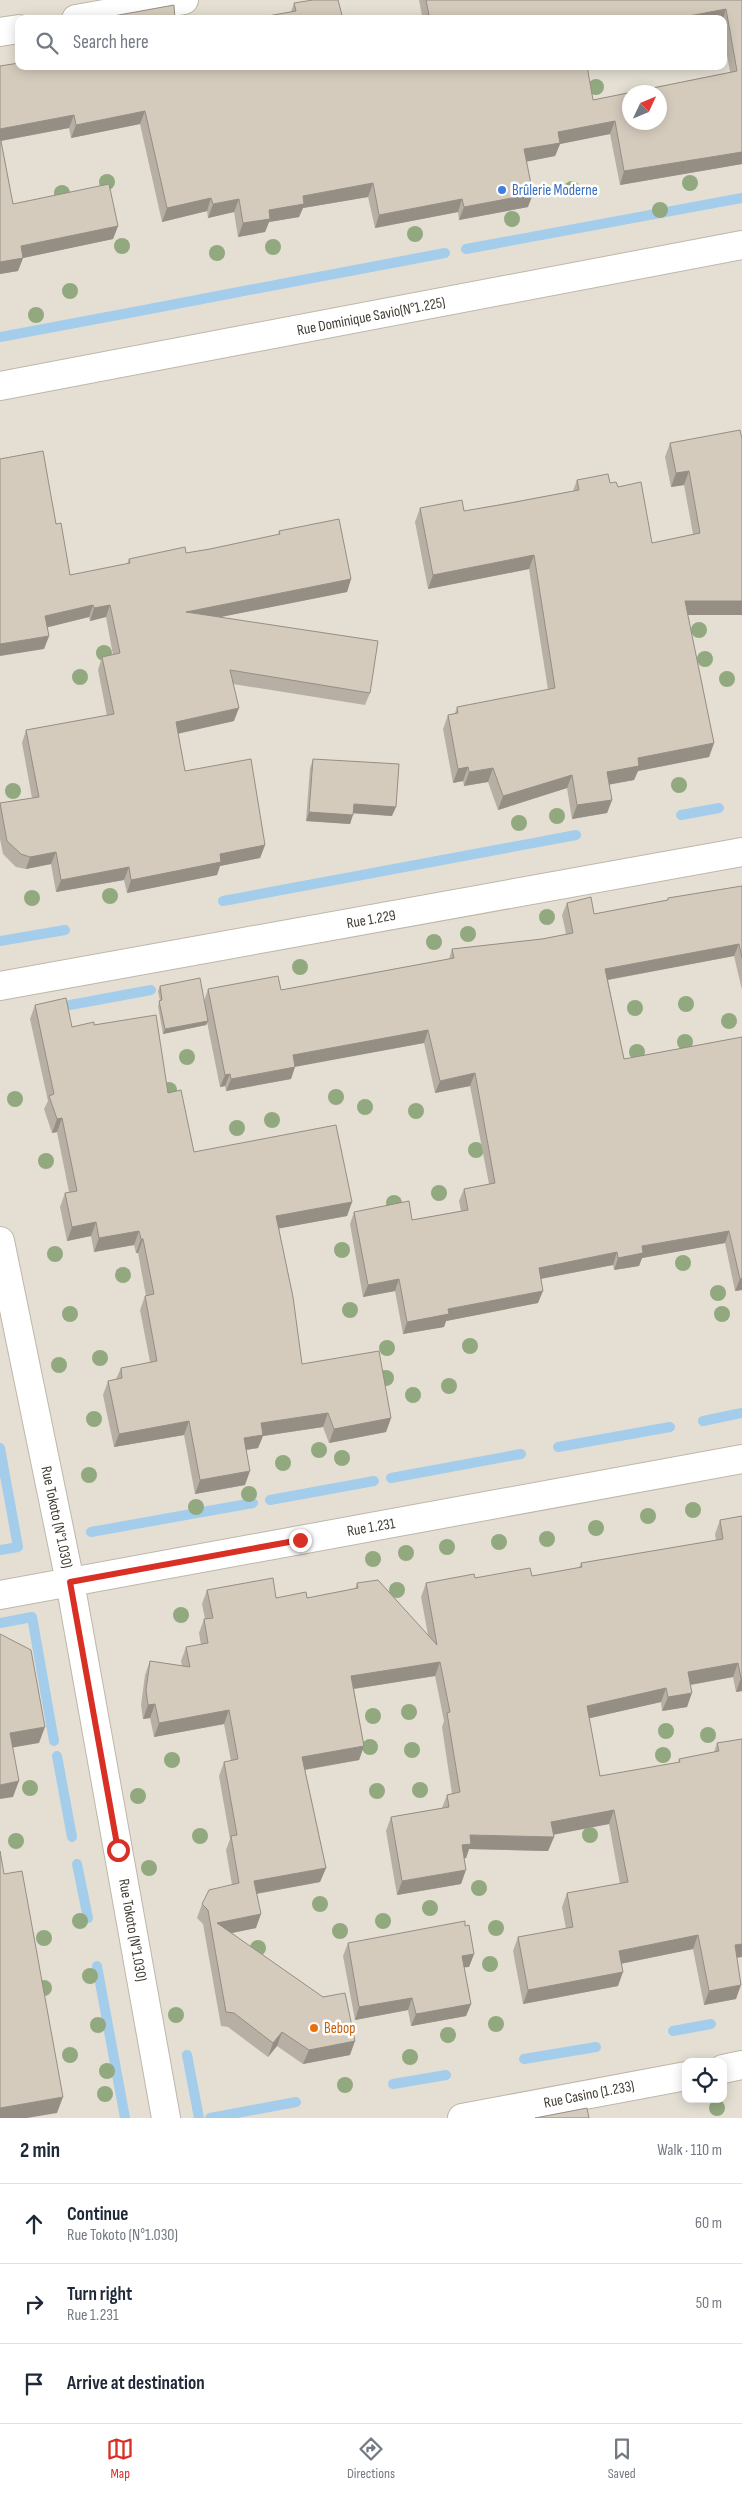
<!DOCTYPE html>
<html lang="en">
<head>
<meta charset="utf-8">
<style>
	:root { --surface:#fff; --page:#f6f6f7; --text:#1f2937; --muted:#747a83; --line:#e0e1e3; --accent:#d93025 }
	body { margin:0; font-family:"Sofia Sans Condensed",sans-serif; background:var(--page); color:var(--text) }
	.controls { position:absolute; right:15px; bottom:15px; display:grid; overflow:hidden; border-radius:10px; box-shadow:0 2px 12px #0003 }
	.controls button { width:45px; height:45px; display:grid; place-items:center; padding:0; border:0; border-bottom:1px solid var(--line); background:var(--surface); color:var(--text); font:25px sans-serif }
	.compass { position:absolute; left:622px; top:85px; width:45px; height:45px; border-radius:50%; background:var(--surface); box-shadow:0 2px 12px #0003; rotate:46deg }
	.stop { position:absolute; width:15px; height:15px; margin:-11px; border:4px solid #d93025; border-radius:50%; background:#fff }
	.stop.end { background:#d93025; border-color:#fff; box-shadow:0 1px 5px #0008 }
	.list { margin:0; padding:0; list-style:none }
	h2 { display:flex; justify-content:space-between; align-items:center; height:65px; margin:0; padding:0 20px; font-size:21px }
	h2 small { font-size:16px; font-weight:400; color:var(--muted) }
	.list li { display:grid; grid-template-columns:32px 1fr auto; gap:15px; align-items:center; box-sizing:border-box; height:80px; padding:0 20px; border-top:1px solid var(--line) }
	.list b { display:block; font-size:19px; white-space:nowrap }
	.list p { margin:0; font-size:16px; white-space:nowrap; color:var(--muted) }
	.list em { font-size:16px; font-style:normal; color:var(--muted) }
	.icon { flex:none; width:28px; height:28px; fill:none; stroke:currentColor; stroke-width:2; stroke-linecap:round; stroke-linejoin:round }
	.map { position:relative; flex:none; width:742px; height:2118px; overflow:hidden }
	.search { position:absolute; background:var(--surface); box-shadow:0 2px 12px #0003; left:15px; right:15px; top:15px; height:55px; display:flex; align-items:center; gap:12px; box-sizing:border-box; padding:0 18px; border-radius:10px; color:var(--muted); font-size:19px }
	.sheet { height:305px; background:var(--surface) }
	nav { display:flex; justify-content:space-around; align-items:center; box-sizing:border-box; height:70px; border-top:1px solid var(--line); background:var(--surface); font-size:14px; color:var(--muted) }
	nav a { display:grid; justify-items:center; gap:2px }
	nav .on { color:var(--accent) }
	.map>svg:first-child { display:block }
	.residential { fill:#e4dfd2; fill-rule:evenodd }
	.lines { fill:none; stroke-linecap:round; stroke-linejoin:round }
	.stream { stroke:#a3cdeb; stroke-width:10 }
	.street-casing { stroke:#beb7aa; stroke-width:30 }
	.street { stroke:#fff; stroke-width:28 }
	.tree { fill:#92a87f }
	.wall { fill:#b7afa3 }
	.shaded-wall { fill:#958e84 }
	.building { fill:#d5cbbd; stroke:#958e84; fill-rule:evenodd }
	.route { stroke:#d93025; stroke-width:6 }
	.shop-dot { fill:#3f7fe0; stroke:#fff; stroke-width:2 }
	.food-dot { fill:#e8710a; stroke:#fff; stroke-width:2 }
	.labels { text-anchor:middle; stroke-width:5; stroke-linejoin:round; paint-order:stroke }
	.shop-label { font-size:15px; fill:#366cbe; stroke:#fff; text-anchor:start }
	.street-label { font-size:15px; fill:#423d34; stroke:#fff }
	.food-label { font-size:15px; fill:#c56008; stroke:#fff; text-anchor:start }
</style>
</head>
<body>
<div class="map">
<svg width="742" height="2118" viewBox="0 0 742 2118">
	<rect width="100%" height="100%" fill="#f1ede4"/>
	<!-- residential -->
	<path class="residential" d="M 0,0 L 742,0 L 742,2118 L 0,2118 ZM 19,19 L 723,19 L 723,66 L 19,66 ZM 630,92 L 660,92 L 660,122 L 630,122 ZM 686,2062 L 723,2062 L 723,2099 L 686,2099 Z"/>
	<g class="lines">
		<!-- stream -->
		<g class="stream">
			<path d="M 466,249 L 742,198"/>
			<path d="M 228,294 L 445,253"/>
			<path d="M 155,308 L 228,294"/>
			<path d="M 0,337 L 155,308"/>
			<path d="M 681,815 L 719,808"/>
			<path d="M 223,901 L 576,835"/>
			<path d="M 0,941 L 65,930"/>
			<path d="M 70,1005 L 151,990"/>
			<path d="M 703,1421 L 742,1413"/>
			<path d="M 558,1447 L 670,1427"/>
			<path d="M 0,1448 L 18,1547 L 0,1550"/>
			<path d="M 391,1478 L 521,1454"/>
			<path d="M 270,1500 L 374,1481"/>
			<path d="M 91,1532 L 253,1503"/>
			<path d="M 0,1623 L 32,1617 L 54,1741"/>
			<path d="M 57,1756 L 72,1837"/>
			<path d="M 77,1864 L 88,1918"/>
			<path d="M 97,1966 L 125,2118"/>
			<path d="M 673,2031 L 711,2024"/>
			<path d="M 187,2055 L 199,2118"/>
			<path d="M 524,2059 L 596,2047"/>
			<path d="M 393,2084 L 446,2075"/>
			<path d="M 210,2118 L 296,2102"/>
		</g>
		<!-- street casing -->
		<g class="street-casing">
			<g id="street">
				<path d="M 76,19 L 184,0"/>
				<path d="M 0,32 L 19,29"/>
				<path d="M 0,386 L 742,245"/>
				<path d="M 0,986 L 742,852"/>
				<path d="M 0,1241 L 70,1582 L 166,2118"/>
				<path d="M 0,1595 L 742,1459"/>
				<path d="M 723,2069 L 742,2065"/>
				<path d="M 462,2118 L 686,2076"/>
			</g>
		</g>
		<!-- street -->
		<use href="#street" class="street"/>
	</g>
	<!-- trees -->
	<g class="tree">
		<circle cx="596" cy="87" r="8"/>
		<circle cx="107" cy="182" r="8"/>
		<circle cx="690" cy="183" r="8"/>
		<circle cx="572" cy="189" r="8"/>
		<circle cx="62" cy="193" r="8"/>
		<circle cx="660" cy="210" r="8"/>
		<circle cx="512" cy="219" r="8"/>
		<circle cx="415" cy="234" r="8"/>
		<circle cx="122" cy="246" r="8"/>
		<circle cx="273" cy="247" r="8"/>
		<circle cx="217" cy="253" r="8"/>
		<circle cx="70" cy="291" r="8"/>
		<circle cx="36" cy="315" r="8"/>
		<circle cx="699" cy="630" r="8"/>
		<circle cx="104" cy="653" r="8"/>
		<circle cx="705" cy="659" r="8"/>
		<circle cx="80" cy="677" r="8"/>
		<circle cx="727" cy="679" r="8"/>
		<circle cx="679" cy="785" r="8"/>
		<circle cx="13" cy="791" r="8"/>
		<circle cx="557" cy="816" r="8"/>
		<circle cx="519" cy="823" r="8"/>
		<circle cx="110" cy="896" r="8"/>
		<circle cx="32" cy="898" r="8"/>
		<circle cx="547" cy="917" r="8"/>
		<circle cx="468" cy="934" r="8"/>
		<circle cx="434" cy="942" r="8"/>
		<circle cx="300" cy="967" r="8"/>
		<circle cx="686" cy="1004" r="8"/>
		<circle cx="635" cy="1008" r="8"/>
		<circle cx="729" cy="1021" r="8"/>
		<circle cx="685" cy="1042" r="8"/>
		<circle cx="637" cy="1052" r="8"/>
		<circle cx="187" cy="1057" r="8"/>
		<circle cx="169" cy="1090" r="8"/>
		<circle cx="336" cy="1097" r="8"/>
		<circle cx="15" cy="1099" r="8"/>
		<circle cx="365" cy="1107" r="8"/>
		<circle cx="416" cy="1111" r="8"/>
		<circle cx="272" cy="1120" r="8"/>
		<circle cx="237" cy="1128" r="8"/>
		<circle cx="476" cy="1150" r="8"/>
		<circle cx="46" cy="1161" r="8"/>
		<circle cx="439" cy="1193" r="8"/>
		<circle cx="394" cy="1203" r="8"/>
		<circle cx="342" cy="1250" r="8"/>
		<circle cx="55" cy="1254" r="8"/>
		<circle cx="683" cy="1263" r="8"/>
		<circle cx="123" cy="1275" r="8"/>
		<circle cx="718" cy="1293" r="8"/>
		<circle cx="350" cy="1310" r="8"/>
		<circle cx="70" cy="1314" r="8"/>
		<circle cx="722" cy="1314" r="8"/>
		<circle cx="470" cy="1346" r="8"/>
		<circle cx="387" cy="1348" r="8"/>
		<circle cx="100" cy="1358" r="8"/>
		<circle cx="59" cy="1365" r="8"/>
		<circle cx="386" cy="1378" r="8"/>
		<circle cx="449" cy="1386" r="8"/>
		<circle cx="413" cy="1395" r="8"/>
		<circle cx="94" cy="1419" r="8"/>
		<circle cx="319" cy="1450" r="8"/>
		<circle cx="342" cy="1458" r="8"/>
		<circle cx="283" cy="1463" r="8"/>
		<circle cx="89" cy="1475" r="8"/>
		<circle cx="249" cy="1494" r="8"/>
		<circle cx="196" cy="1507" r="8"/>
		<circle cx="693" cy="1510" r="8"/>
		<circle cx="648" cy="1516" r="8"/>
		<circle cx="596" cy="1528" r="8"/>
		<circle cx="547" cy="1539" r="8"/>
		<circle cx="499" cy="1542" r="8"/>
		<circle cx="447" cy="1547" r="8"/>
		<circle cx="406" cy="1553" r="8"/>
		<circle cx="373" cy="1559" r="8"/>
		<circle cx="397" cy="1590" r="8"/>
		<circle cx="181" cy="1615" r="8"/>
		<circle cx="409" cy="1712" r="8"/>
		<circle cx="373" cy="1716" r="8"/>
		<circle cx="666" cy="1731" r="8"/>
		<circle cx="708" cy="1735" r="8"/>
		<circle cx="370" cy="1747" r="8"/>
		<circle cx="412" cy="1750" r="8"/>
		<circle cx="663" cy="1755" r="8"/>
		<circle cx="172" cy="1760" r="8"/>
		<circle cx="30" cy="1788" r="8"/>
		<circle cx="420" cy="1790" r="8"/>
		<circle cx="377" cy="1791" r="8"/>
		<circle cx="138" cy="1796" r="8"/>
		<circle cx="590" cy="1835" r="8"/>
		<circle cx="200" cy="1836" r="8"/>
		<circle cx="16" cy="1841" r="8"/>
		<circle cx="149" cy="1868" r="8"/>
		<circle cx="479" cy="1888" r="8"/>
		<circle cx="320" cy="1904" r="8"/>
		<circle cx="430" cy="1908" r="8"/>
		<circle cx="80" cy="1921" r="8"/>
		<circle cx="383" cy="1921" r="8"/>
		<circle cx="496" cy="1928" r="8"/>
		<circle cx="340" cy="1931" r="8"/>
		<circle cx="44" cy="1938" r="8"/>
		<circle cx="258" cy="1948" r="8"/>
		<circle cx="490" cy="1964" r="8"/>
		<circle cx="90" cy="1976" r="8"/>
		<circle cx="44" cy="1988" r="8"/>
		<circle cx="176" cy="2015" r="8"/>
		<circle cx="496" cy="2024" r="8"/>
		<circle cx="98" cy="2025" r="8"/>
		<circle cx="448" cy="2035" r="8"/>
		<circle cx="70" cy="2055" r="8"/>
		<circle cx="410" cy="2057" r="8"/>
		<circle cx="107" cy="2071" r="8"/>
		<circle cx="345" cy="2085" r="8"/>
		<circle cx="105" cy="2094" r="8"/>
		<circle cx="717" cy="2108" r="8"/>
	</g>
	<!-- wall -->
	<g class="wall">
		<path d="M 419,0 L 742,0 L 742,164 L 620,185 L 610,134 L 560,144 L 555,156 L 527,161 L 528,207 L 459,220 L 458,212 L 375,228 L 368,197 L 303,208 L 299,217 L 269,222 L 265,232 L 238,237 L 234,212 L 208,218 L 207,211 L 162,222 L 140,124 L 71,138 L 69,128 L 1,141 L 13,204 L 118,226 L 113,239 L 23,258 L 18,271 L 0,274 L 0,66 L 593,100 L 730,72 L 723,32 L 723,19 L 410,19 L 422,16 Z"/>
		<path d="M 294,3 L 343,19 L 291,12 Z"/>
		<path d="M 742,439 L 742,615 L 687,615 L 714,743 L 709,757 L 638,771 L 634,780 L 609,784 L 612,800 L 607,813 L 572,819 L 567,788 L 498,810 L 488,782 L 464,786 L 463,781 L 453,783 L 443,729 L 448,715 L 455,713 L 457,707 L 548,690 L 529,569 L 428,589 L 415,522 L 420,508 L 464,511 L 573,491 L 577,480 L 610,483 L 618,487 L 652,543 L 693,534 L 684,485 L 671,487 L 665,457 L 670,443 Z"/>
		<path d="M 56,524 L 70,575 L 127,564 L 129,559 L 186,553 L 210,549 L 278,535 L 279,531 L 351,579 L 347,592 L 219,617 L 370,693 L 365,705 L 233,684 L 234,721 L 178,734 L 185,771 L 265,845 L 260,858 L 220,866 L 217,875 L 127,893 L 124,880 L 56,892 L 51,864 L 26,869 L 16,867 L 3,854 L 0,839 L 0,803 L 32,798 L 22,743 L 26,730 L 107,716 L 98,670 L 102,657 L 113,655 L 106,617 L 90,621 L 89,617 L 47,627 L 49,636 L 44,649 Z"/>
		<path d="M 313,759 L 392,816 L 353,813 L 350,824 L 306,821 L 310,768 Z"/>
		<path d="M 742,886 L 742,990 L 734,956 L 608,980 L 624,1059 L 742,1037 L 742,1290 L 735,1291 L 725,1243 L 642,1258 L 639,1266 L 614,1270 L 613,1265 L 541,1279 L 538,1303 L 446,1321 L 444,1327 L 403,1334 L 395,1291 L 363,1297 L 350,1224 L 354,1212 L 412,1220 L 461,1211 L 459,1201 L 464,1189 L 489,1184 L 470,1086 L 435,1093 L 424,1043 L 295,1066 L 291,1079 L 226,1091 L 225,1086 L 220,1087 L 207,1022 L 206,1025 L 163,1034 L 158,1006 L 160,1001 L 158,991 L 160,986 L 204,1001 L 208,989 L 281,990 L 449,959 L 452,949 L 542,939 L 566,934 L 562,915 L 567,903 L 594,914 L 667,900 L 668,898 Z"/>
		<path d="M 35,1005 L 72,1027 L 94,1025 L 168,1093 L 194,1152 L 352,1202 L 347,1216 L 279,1228 L 302,1364 L 391,1418 L 386,1432 L 329,1443 L 323,1427 L 263,1436 L 258,1448 L 246,1450 L 245,1485 L 195,1494 L 184,1435 L 114,1447 L 103,1395 L 108,1381 L 116,1379 L 121,1368 L 150,1362 L 140,1310 L 145,1296 L 146,1296 L 138,1253 L 136,1253 L 134,1245 L 94,1252 L 91,1236 L 67,1241 L 60,1207 L 65,1193 L 69,1192 L 57,1132 L 52,1133 L 44,1109 L 48,1101 L 30,1019 Z"/>
		<path d="M 742,1516 L 742,1691 L 736,1692 L 733,1677 L 691,1685 L 687,1707 L 662,1711 L 661,1702 L 589,1718 L 600,1776 L 678,1763 L 679,1759 L 714,1752 L 717,1743 L 742,1739 L 736,1999 L 704,2005 L 693,1949 L 621,1964 L 618,1986 L 523,2004 L 513,1951 L 518,1937 L 566,1929 L 562,1907 L 567,1893 L 620,1884 L 609,1824 L 553,1835 L 554,1837 L 548,1851 L 469,1849 L 466,1858 L 464,1858 L 461,1884 L 397,1895 L 386,1831 L 391,1817 L 442,1808 L 447,1795 L 452,1794 L 442,1727 L 444,1721 L 435,1676 L 354,1689 L 364,1746 L 359,1760 L 305,1770 L 326,1868 L 320,1882 L 257,1894 L 256,1928 L 232,1933 L 350,2055 L 303,2064 L 277,2046 L 268,2057 L 228,2027 L 221,2026 L 203,1924 L 197,1918 L 202,1904 L 232,1885 L 226,1850 L 230,1839 L 219,1776 L 224,1762 L 231,1761 L 224,1724 L 154,1737 L 150,1718 L 143,1719 L 141,1705 L 145,1675 L 150,1661 L 182,1666 L 181,1661 L 186,1647 L 201,1645 L 199,1633 L 204,1619 L 205,1619 L 202,1604 L 207,1590 L 276,1598 L 307,1598 L 355,1589 L 357,1583 L 428,1635 L 421,1597 L 426,1583 L 475,1578 L 532,1576 L 579,1568 L 581,1563 L 716,1541 L 715,1534 L 720,1520 Z"/>
		<path d="M 465,1926 L 474,1954 L 469,1967 L 464,1967 L 471,2004 L 466,2016 L 411,2026 L 408,2010 L 355,2020 L 343,1956 L 348,1943 Z"/>
	</g>
	<!-- shaded-wall -->
	<g class="shaded-wall">
		<path d="M 726,9 L 723,19 L 673,19 Z"/>
		<path d="M 145,111 L 140,124 L 71,138 L 76,125 Z"/>
		<path d="M 74,115 L 69,128 L 0,141 L 0,129 Z"/>
		<path d="M 615,121 L 610,134 L 560,144 L 555,156 L 520,163 L 524,149 L 558,132 Z"/>
		<path d="M 742,152 L 742,164 L 620,185 L 624,171 Z"/>
		<path d="M 373,183 L 368,197 L 303,208 L 299,217 L 269,222 L 265,232 L 238,237 L 243,223 L 269,210 L 303,196 Z"/>
		<path d="M 533,194 L 528,207 L 459,220 L 464,207 Z"/>
		<path d="M 211,198 L 207,211 L 162,222 L 167,208 Z"/>
		<path d="M 239,199 L 234,212 L 208,218 L 213,204 Z"/>
		<path d="M 462,199 L 458,212 L 375,228 L 379,215 Z"/>
		<path d="M 118,226 L 113,239 L 23,258 L 18,271 L 0,274 L 0,262 L 21,246 Z"/>
		<path d="M 689,471 L 684,485 L 671,487 L 676,473 Z"/>
		<path d="M 534,555 L 529,569 L 428,589 L 433,575 Z"/>
		<path d="M 351,579 L 347,592 L 181,625 L 186,612 Z"/>
		<path d="M 685,601 L 742,601 L 742,615 L 680,615 Z"/>
		<path d="M 93,605 L 89,617 L 41,629 L 45,616 Z"/>
		<path d="M 110,605 L 106,617 L 90,621 L 94,608 Z"/>
		<path d="M 49,636 L 44,649 L 0,656 L 0,644 Z"/>
		<path d="M 239,708 L 234,721 L 171,735 L 176,722 Z"/>
		<path d="M 714,743 L 709,757 L 638,771 L 634,780 L 602,786 L 607,772 L 638,758 Z"/>
		<path d="M 468,767 L 463,781 L 453,783 L 458,769 Z"/>
		<path d="M 493,768 L 488,782 L 464,786 L 469,772 Z"/>
		<path d="M 572,775 L 567,788 L 498,810 L 503,796 Z"/>
		<path d="M 612,800 L 607,813 L 572,819 L 577,805 Z"/>
		<path d="M 354,804 L 396,807 L 392,816 L 350,813 Z"/>
		<path d="M 309,812 L 353,815 L 350,824 L 306,821 Z"/>
		<path d="M 265,845 L 260,858 L 220,866 L 217,875 L 127,893 L 131,880 L 220,854 Z"/>
		<path d="M 56,852 L 51,864 L 26,869 L 30,857 Z"/>
		<path d="M 129,867 L 124,880 L 56,892 L 61,880 Z"/>
		<path d="M 739,944 L 734,956 L 601,981 L 605,969 Z"/>
		<path d="M 208,1021 L 206,1025 L 163,1034 L 165,1029 Z"/>
		<path d="M 428,1030 L 424,1043 L 289,1068 L 293,1055 Z"/>
		<path d="M 295,1067 L 291,1079 L 226,1091 L 231,1079 Z"/>
		<path d="M 475,1073 L 470,1086 L 435,1093 L 440,1081 Z"/>
		<path d="M 230,1074 L 225,1086 L 220,1087 L 225,1075 Z"/>
		<path d="M 62,1118 L 57,1132 L 52,1133 L 57,1119 Z"/>
		<path d="M 352,1202 L 347,1216 L 271,1230 L 276,1216 Z"/>
		<path d="M 96,1222 L 91,1236 L 67,1241 L 72,1227 Z"/>
		<path d="M 139,1231 L 134,1245 L 94,1252 L 99,1238 Z"/>
		<path d="M 729,1231 L 725,1243 L 642,1258 L 639,1266 L 614,1270 L 618,1258 L 642,1246 Z"/>
		<path d="M 141,1239 L 143,1239 L 138,1253 L 136,1253 Z"/>
		<path d="M 617,1252 L 613,1265 L 534,1280 L 539,1268 Z"/>
		<path d="M 742,1278 L 742,1290 L 735,1291 L 740,1279 Z"/>
		<path d="M 399,1279 L 395,1291 L 363,1297 L 368,1285 Z"/>
		<path d="M 543,1291 L 538,1303 L 446,1321 L 444,1327 L 403,1334 L 407,1322 L 448,1309 Z"/>
		<path d="M 328,1413 L 323,1427 L 263,1436 L 258,1448 L 239,1451 L 244,1438 L 261,1423 Z"/>
		<path d="M 391,1418 L 386,1432 L 329,1443 L 334,1429 Z"/>
		<path d="M 189,1421 L 184,1435 L 114,1447 L 119,1434 Z"/>
		<path d="M 250,1471 L 245,1485 L 195,1494 L 200,1480 Z"/>
		<path d="M 440,1662 L 435,1676 L 346,1690 L 351,1676 Z"/>
		<path d="M 738,1663 L 733,1677 L 683,1686 L 688,1672 Z"/>
		<path d="M 741,1678 L 742,1678 L 742,1691 L 736,1692 Z"/>
		<path d="M 666,1688 L 661,1702 L 582,1720 L 587,1706 Z"/>
		<path d="M 692,1693 L 687,1707 L 662,1711 L 668,1697 Z"/>
		<path d="M 155,1704 L 150,1718 L 143,1719 L 148,1705 Z"/>
		<path d="M 229,1710 L 224,1724 L 154,1737 L 159,1723 Z"/>
		<path d="M 45,1727 L 39,1743 L 4,1749 L 10,1733 Z"/>
		<path d="M 364,1746 L 359,1760 L 297,1771 L 302,1757 Z"/>
		<path d="M 19,1781 L 13,1797 L 0,1799 L 0,1785 Z"/>
		<path d="M 614,1810 L 609,1824 L 546,1836 L 551,1822 Z"/>
		<path d="M 470,1835 L 554,1837 L 548,1851 L 469,1849 L 466,1858 L 457,1860 L 462,1845 Z"/>
		<path d="M 326,1868 L 320,1882 L 249,1895 L 254,1881 Z"/>
		<path d="M 466,1870 L 461,1884 L 397,1895 L 402,1881 Z"/>
		<path d="M 261,1914 L 256,1928 L 212,1937 L 217,1923 Z"/>
		<path d="M 698,1935 L 693,1949 L 614,1965 L 619,1951 Z"/>
		<path d="M 742,1944 L 742,1957 L 730,1959 L 735,1945 Z"/>
		<path d="M 474,1954 L 469,1967 L 458,1968 L 462,1956 Z"/>
		<path d="M 623,1972 L 618,1986 L 523,2004 L 528,1990 Z"/>
		<path d="M 741,1985 L 736,1999 L 704,2005 L 709,1991 Z"/>
		<path d="M 412,1998 L 408,2010 L 355,2020 L 359,2007 Z"/>
		<path d="M 471,2004 L 466,2016 L 411,2026 L 416,2014 Z"/>
		<path d="M 282,2032 L 277,2046 L 268,2057 L 273,2043 Z"/>
		<path d="M 355,2041 L 350,2055 L 303,2064 L 309,2050 Z"/>
		<path d="M 63,2097 L 57,2113 L 27,2118 L 0,2118 L 0,2108 Z"/>
	</g>
	<!-- building -->
	<g class="building">
		<path d="M 313,0 L 338,0 L 343,19 L 251,19 L 296,11 L 294,3 Z"/>
		<path d="M 426,0 L 742,0 L 742,152 L 624,171 L 615,121 L 558,132 L 560,143 L 524,149 L 533,194 L 464,207 L 462,199 L 379,215 L 373,183 L 303,196 L 304,204 L 269,210 L 270,219 L 243,223 L 239,199 L 213,204 L 211,198 L 167,208 L 145,111 L 76,125 L 74,115 L 0,129 L 0,66 L 19,63 L 19,66 L 587,66 L 593,100 L 737,71 L 726,9 L 673,19 L 410,19 L 429,15 ZM 630,92 L 660,92 L 660,122 L 630,122 Z"/>
		<path d="M 174,5 L 175,19 L 97,19 Z"/>
		<path d="M 0,136 L 13,204 L 109,184 L 118,226 L 21,246 L 23,258 L 0,262 Z"/>
		<path d="M 740,430 L 742,439 L 742,601 L 685,601 L 714,743 L 638,758 L 639,766 L 607,772 L 612,800 L 577,805 L 572,775 L 503,796 L 493,768 L 469,772 L 468,767 L 458,769 L 448,715 L 458,713 L 457,707 L 555,688 L 534,555 L 433,575 L 420,508 L 462,500 L 464,511 L 505,504 L 579,490 L 577,480 L 608,474 L 610,483 L 616,482 L 618,487 L 641,482 L 652,543 L 700,533 L 689,471 L 676,473 L 670,443 Z"/>
		<path d="M 43,451 L 56,524 L 61,523 L 70,575 L 130,563 L 129,559 L 185,547 L 186,553 L 210,549 L 280,534 L 279,531 L 339,519 L 351,579 L 186,612 L 378,641 L 370,693 L 230,670 L 239,708 L 176,722 L 185,771 L 251,759 L 265,845 L 220,854 L 221,862 L 131,880 L 129,867 L 61,880 L 56,852 L 30,857 L 21,854 L 7,841 L 0,803 L 39,797 L 26,730 L 114,714 L 102,657 L 120,653 L 110,605 L 94,608 L 93,605 L 45,616 L 49,636 L 0,644 L 0,459 Z"/>
		<path d="M 313,759 L 399,764 L 396,807 L 354,804 L 353,815 L 309,812 Z"/>
		<path d="M 742,886 L 742,958 L 739,944 L 605,969 L 624,1059 L 742,1037 L 742,1278 L 740,1279 L 729,1231 L 642,1246 L 643,1253 L 618,1258 L 617,1252 L 539,1268 L 543,1291 L 448,1309 L 449,1314 L 407,1322 L 399,1279 L 368,1285 L 354,1212 L 409,1201 L 412,1220 L 468,1210 L 464,1189 L 495,1183 L 475,1073 L 440,1081 L 428,1030 L 293,1055 L 295,1067 L 231,1079 L 230,1074 L 225,1075 L 208,989 L 278,976 L 281,990 L 454,958 L 452,949 L 542,939 L 573,933 L 567,903 L 591,897 L 594,914 L 668,900 L 668,898 Z"/>
		<path d="M 200,978 L 208,1021 L 165,1029 L 159,1001 L 162,1000 L 160,986 Z"/>
		<path d="M 66,998 L 72,1027 L 94,1022 L 94,1025 L 156,1015 L 168,1093 L 181,1090 L 194,1152 L 336,1125 L 352,1202 L 276,1216 L 293,1297 L 302,1364 L 379,1351 L 391,1418 L 334,1429 L 328,1413 L 261,1423 L 263,1435 L 244,1438 L 250,1471 L 200,1480 L 189,1421 L 119,1434 L 108,1381 L 122,1378 L 121,1368 L 157,1361 L 145,1296 L 154,1294 L 143,1239 L 141,1239 L 139,1231 L 99,1238 L 96,1222 L 72,1227 L 65,1193 L 77,1191 L 62,1118 L 57,1119 L 49,1096 L 54,1094 L 35,1005 Z"/>
		<path d="M 742,1516 L 742,1678 L 741,1678 L 738,1663 L 688,1672 L 692,1693 L 668,1697 L 666,1688 L 587,1706 L 600,1776 L 680,1762 L 679,1759 L 719,1751 L 717,1743 L 742,1739 L 742,1944 L 735,1945 L 741,1985 L 709,1991 L 698,1935 L 619,1951 L 623,1972 L 528,1990 L 518,1937 L 573,1927 L 567,1893 L 628,1882 L 614,1810 L 551,1822 L 554,1837 L 470,1835 L 471,1844 L 462,1845 L 466,1870 L 402,1881 L 391,1817 L 449,1807 L 447,1795 L 460,1792 L 447,1713 L 450,1712 L 440,1662 L 351,1676 L 364,1746 L 302,1757 L 326,1868 L 254,1881 L 261,1914 L 217,1923 L 323,1997 L 345,1993 L 355,2041 L 309,2050 L 282,2032 L 273,2043 L 234,2013 L 226,2012 L 208,1910 L 202,1904 L 209,1890 L 239,1883 L 231,1836 L 237,1835 L 224,1762 L 238,1759 L 229,1710 L 159,1723 L 155,1704 L 148,1705 L 146,1690 L 150,1661 L 190,1667 L 186,1647 L 208,1643 L 204,1619 L 213,1618 L 207,1590 L 273,1578 L 276,1598 L 306,1592 L 307,1598 L 358,1588 L 357,1583 L 378,1580 L 437,1645 L 426,1583 L 474,1574 L 475,1578 L 530,1568 L 532,1576 L 582,1567 L 581,1563 L 723,1539 L 720,1520 Z"/>
		<path d="M 0,1634 L 31,1650 L 45,1727 L 10,1733 L 19,1781 L 0,1785 Z"/>
		<path d="M 0,1851 L 4,1874 L 22,1871 L 63,2097 L 0,2108 Z"/>
		<path d="M 465,1921 L 465,1926 L 469,1925 L 474,1954 L 462,1956 L 471,2004 L 416,2014 L 412,1998 L 359,2007 L 348,1943 Z"/>
		<path d="M 587,2108 L 589,2118 L 535,2118 Z"/>
	</g>
	<g class="lines">
		<!-- route -->
		<path class="route" d="M 118,1850 L 70,1582 L 300,1540"/>
	</g>
	<!-- markers -->
	<circle class="shop-dot" cx="502" cy="190" r="5"/>
	<circle class="food-dot" cx="314" cy="2028" r="5"/>
	<g class="labels">
		<!-- shop labels -->
		<g class="shop-label">
			<text x="512" y="195">Brûlerie Moderne</text>
		</g>
		<!-- street labels -->
		<g class="street-label">
			<text transform="translate(371 316) rotate(-11)" y="5">Rue Dominique Savio(N°1.225)</text>
			<text transform="translate(371 919) rotate(-10)" y="5">Rue 1.229</text>
			<text transform="translate(57 1517) rotate(78)" y="5">Rue Tokoto (N°1.030)</text>
			<text transform="translate(371 1527) rotate(-10)" y="5">Rue 1.231</text>
			<text transform="translate(133 1930) rotate(80)" y="5">Rue Tokoto (N°1.030)</text>
			<text transform="translate(589 2094) rotate(-11)" y="5">Rue Casino (1.233)</text>
		</g>
		<!-- food labels -->
		<g class="food-label">
			<text x="324" y="2033">Bebop</text>
		</g>
	</g>
</svg>
<div class="controls">
<button><svg class="icon" aria-label="locate" viewBox="0 0 24 24"><circle cx="12" cy="12" r="6"/><path d="M12 2v4M12 18v4M2 12h4M18 12h4"/></svg></button>
</div>
<svg class="compass" viewBox="-18 -18 36 36"><path d="M0-13l5 13h-10z" fill="#e53935"/><path d="M0 13l5-13h-10z" fill="#747a83"/></svg>
<div class="stop" style="left:118px;top:1850px"></div>
<div class="stop end" style="left:300px;top:1540px"></div>
<div class="search"><svg class="icon" aria-label="search" viewBox="0 0 24 24"><circle cx="10" cy="10" r="6"/><path d="M15 15l6 6"/></svg>Search here</div>
</div>
<section class="sheet">
<h2>2 min<small>Walk · 110 m</small></h2>
<ul class="list">
<li><svg class="icon" aria-label="ahead" viewBox="0 0 24 24"><path d="M12 20V5M6 11l6-6 6 6"/></svg><div><b>Continue</b><p>Rue Tokoto (N°1.030)</p></div><em>60 m</em></li>
<li><svg class="icon" aria-label="right" viewBox="0 0 24 24"><path d="M7 20v-9h11M14 6l5 5-5 5"/></svg><div><b>Turn right</b><p>Rue 1.231</p></div><em>50 m</em></li>
<li><svg class="icon" aria-label="arrive" viewBox="0 0 24 24"><path d="M6 21V4h12l-3 4 3 4H6"/></svg><div><b>Arrive at destination</b></div></li>
</ul>
</section>
<nav>
<a class="on"><svg class="icon" aria-label="map" viewBox="0 0 24 24"><path d="M3 6l6-2 6 2 6-2v14l-6 2-6-2-6 2zM9 4v14M15 6v14"/></svg>Map</a>
<a><svg class="icon" aria-label="directions" viewBox="0 0 24 24"><path d="M12 3l9 9-9 9-9-9zM9 14v-3h6M13 9l2 2-2 2"/></svg>Directions</a>
<a><svg class="icon" aria-label="saved" viewBox="0 0 24 24"><path d="M7 4h10v16l-5-4-5 4z"/></svg>Saved</a>
</nav>
</body>
</html>
